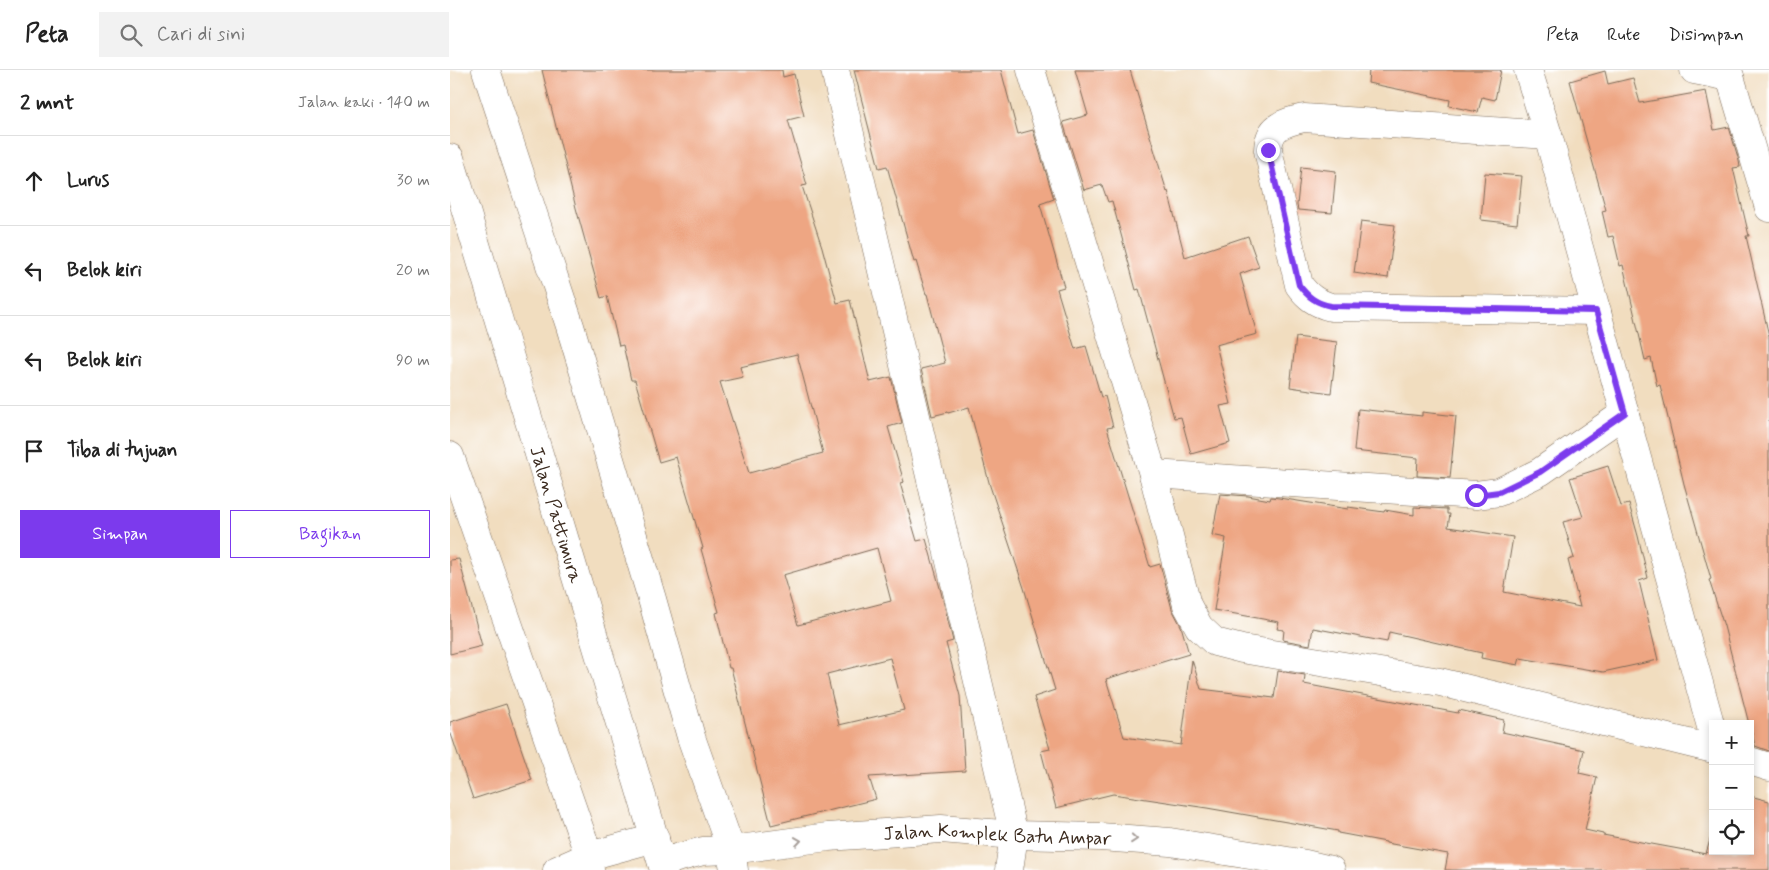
<!DOCTYPE html>
<html lang="id">
<head>
<meta charset="utf-8">
<style>
	:root { --surface:#fff; --page:#f2f2f2; --text:#222; --muted:#767676; --line:#e0e0e0; --accent:#7c3aed }
	body { margin:0; font-family:Mynerve,sans-serif; background:var(--page); color:var(--text) }
	.controls { position:absolute; right:15px; bottom:15px; display:grid; overflow:hidden; border-radius:0px; box-shadow:0 2px 8px #0003 }
	.controls button { width:45px; height:45px; display:grid; place-items:center; padding:0; border:0; border-bottom:1px solid var(--line); background:var(--surface); color:var(--text); font:25px sans-serif }
	.stop { position:absolute; width:15px; height:15px; margin:-11px; border:4px solid #7c3aed; border-radius:50%; background:#fff }
	.stop.end { background:#7c3aed; border-color:#fff; box-shadow:0 1px 5px #0008 }
	.list { margin:0; padding:0; list-style:none }
	h2 { display:flex; justify-content:space-between; align-items:center; height:65px; margin:0; padding:0 20px; font-size:21px }
	h2 small { font-size:16px; font-weight:400; color:var(--muted) }
	.list li { display:grid; grid-template-columns:32px 1fr auto; gap:15px; align-items:center; box-sizing:border-box; height:90px; padding:0 20px; border-top:1px solid var(--line) }
	.list b { display:block; font-size:19px; white-space:nowrap }
	.list em { font-size:16px; font-style:normal; color:var(--muted) }
	.actions { display:flex; gap:10px; padding:15px 20px }
	.actions a { flex:1; padding:11px 0; border:1px solid var(--accent); border-radius:0px; text-align:center; font-size:18px; color:var(--accent) }
	.actions .main { background:var(--accent); color:#fff }
	.icon { flex:none; width:28px; height:28px; fill:none; stroke:currentColor; stroke-width:2; stroke-linecap:round; stroke-linejoin:round }
	.map { position:relative; flex:none; width:1319px; height:800px; overflow:hidden }
	header { display:flex; align-items:center; gap:30px; box-sizing:border-box; height:70px; padding:0 25px; background:var(--surface); border-bottom:1px solid var(--line) }
	header strong { font-size:24px }
	nav { display:flex; gap:28px; margin-inline-start:auto; font-size:18px }
	.search { width:350px; height:45px; background:var(--page); display:flex; align-items:center; gap:12px; box-sizing:border-box; padding:0 18px; border-radius:0px; color:var(--muted); font-size:19px }
	main { display:flex }
	aside { flex:1; background:var(--surface) }
	.map>svg:first-child { display:block }
	.building { fill:#eea683; fill-rule:evenodd }
	.lines { fill:none; stroke-linecap:round; stroke-linejoin:round }
	.minor-casing { stroke:#7b6956; stroke-width:29 }
	.minor { stroke:#fff; stroke-width:28 }
	.oneway { stroke:#a79f9a }
	.route { stroke:#7c3aed; stroke-width:6 }
	.labels { text-anchor:middle; stroke-width:4.5; stroke-linejoin:round; paint-order:stroke }
	.street-label { font-size:19px; fill:#3b2a1e; stroke:#fff }
</style>
</head>
<body>
<header>
<strong>Peta</strong>
<div class="search"><svg class="icon" aria-label="search" viewBox="0 0 24 24"><circle cx="10" cy="10" r="6"/><path d="M15 15l6 6"/></svg>Cari di sini</div>
<nav><a>Peta</a><a>Rute</a><a>Disimpan</a></nav>
</header>
<main>
<aside>
<h2>2 mnt<small>Jalan kaki · 140 m</small></h2>
<ul class="list">
<li><svg class="icon" aria-label="ahead" viewBox="0 0 24 24"><path d="M12 20V5M6 11l6-6 6 6"/></svg><div><b>Lurus</b></div><em>30 m</em></li>
<li><svg class="icon" aria-label="left" viewBox="0 0 24 24"><path d="M17 20v-9H6M10 6l-5 5 5 5"/></svg><div><b>Belok kiri</b></div><em>20 m</em></li>
<li><svg class="icon" aria-label="left" viewBox="0 0 24 24"><path d="M17 20v-9H6M10 6l-5 5 5 5"/></svg><div><b>Belok kiri</b></div><em>90 m</em></li>
<li><svg class="icon" aria-label="arrive" viewBox="0 0 24 24"><path d="M6 21V4h12l-3 4 3 4H6"/></svg><div><b>Tiba di tujuan</b></div></li>
</ul>
<div class="actions"><a class="main">Simpan</a><a>Bagikan</a></div>
</aside>
<div class="map">
<svg width="1319" height="800" viewBox="0 0 1319 800">
	<rect width="100%" height="100%" fill="#fff"/>
	<filter id="ink" filterUnits="userSpaceOnUse"><feTurbulence type="fractalNoise" baseFrequency=".02" numOctaves="2"/><feDisplacementMap in="SourceGraphic" scale="10" xChannelSelector="R" yChannelSelector="G"/><feConvolveMatrix kernelMatrix="1 2 1 2 8 2 1 2 1" color-interpolation-filters="sRGB"/></filter>
	<filter id="wash" filterUnits="userSpaceOnUse"><feTurbulence type="fractalNoise" baseFrequency=".0096" numOctaves="4" result="noise"/><feDisplacementMap in="SourceGraphic" scale="20" xChannelSelector="R" yChannelSelector="G"/><feGaussianBlur stdDeviation="1.12" result="paint"/><feColorMatrix in="noise" values="0 0 0 0 0 0 0 0 0 0 0 0 0 0 0 0 0 1.4 0 .05"/><feComposite in="paint" operator="in"/></filter>
	<g filter="url(#wash)">
		<rect width="100%" height="100%" fill="#f1ddbf"/>
		<g id="blocks">
			<!-- building -->
			<g class="building">
				<path d="M 92,0 L 332,0 L 333,7 L 344,4 L 354,46 L 338,50 L 357,115 L 352,116 L 372,177 L 387,233 L 400,230 L 420,312 L 441,307 L 452,353 L 438,357 L 454,412 L 450,413 L 467,471 L 476,469 L 490,518 L 503,571 L 496,573 L 510,626 L 515,701 L 419,707 L 426,729 L 321,755 L 281,598 L 279,598 L 266,543 L 269,542 L 251,479 L 253,478 L 226,387 L 209,392 L 185,310 L 181,310 L 173,275 L 169,276 L 157,226 L 151,228 L 126,138 ZM 347,284 L 373,383 L 299,403 L 270,312 L 293,307 L 290,297 ZM 427,478 L 441,531 L 348,555 L 333,505 ZM 440,588 L 454,640 L 389,655 L 377,604 Z"/>
				<path d="M 404,0 L 551,0 L 568,64 L 583,60 L 604,129 L 590,134 L 614,217 L 607,219 L 625,279 L 636,276 L 651,327 L 655,326 L 663,357 L 657,358 L 700,497 L 710,494 L 722,539 L 731,556 L 739,584 L 656,609 L 674,667 L 731,675 L 742,590 L 751,619 L 824,628 L 828,601 L 855,605 L 854,614 L 1008,643 L 1009,640 L 1054,650 L 1052,662 L 1134,680 L 1129,703 L 1147,707 L 1135,760 L 1153,764 L 1153,765 L 1256,784 L 1263,759 L 1263,781 L 1300,781 L 1300,726 L 1319,731 L 1319,800 L 995,800 L 998,784 L 936,773 L 936,772 L 888,763 L 888,761 L 757,738 L 663,724 L 606,738 L 591,681 L 600,679 L 584,627 L 605,620 L 574,518 L 540,416 L 519,337 L 498,343 L 498,342 L 482,346 L 471,299 L 495,293 L 477,224 L 476,224 L 466,191 L 464,192 L 437,96 L 429,98 Z"/>
				<path d="M 625,0 L 680,0 L 717,122 L 718,121 L 735,187 L 798,166 L 809,197 L 790,204 L 807,264 L 766,275 L 781,334 L 770,336 L 780,373 L 741,384 L 731,347 L 724,348 L 689,219 L 686,220 L 662,131 L 658,132 L 652,115 L 634,120 L 613,52 L 638,45 Z"/>
				<path d="M 919,0 L 1051,0 L 1045,30 L 1032,27 L 1028,42 L 999,36 L 1000,30 L 918,13 Z"/>
				<path d="M 1155,1 L 1158,14 L 1183,8 L 1190,33 L 1256,21 L 1264,60 L 1279,57 L 1289,91 L 1290,97 L 1283,98 L 1299,166 L 1296,166 L 1319,266 L 1319,681 L 1305,676 L 1300,654 L 1299,654 L 1274,556 L 1259,510 L 1261,509 L 1234,414 L 1210,315 L 1207,316 L 1201,288 L 1195,290 L 1173,195 L 1170,196 L 1163,166 L 1158,167 L 1152,141 L 1156,140 L 1120,11 Z"/>
				<path d="M 851,97 L 886,101 L 882,143 L 848,140 L 847,135 Z"/>
				<path d="M 1035,103 L 1072,106 L 1067,154 L 1031,150 Z"/>
				<path d="M 911,151 L 945,155 L 938,208 L 904,203 Z"/>
				<path d="M 846,267 L 887,272 L 881,323 L 840,317 Z"/>
				<path d="M 908,339 L 972,346 L 972,342 L 1006,346 L 1000,408 L 967,406 L 968,388 L 904,381 Z"/>
				<path d="M 1158,396 L 1171,436 L 1179,434 L 1188,466 L 1198,508 L 1189,511 L 1208,590 L 1153,602 L 1070,588 L 1068,595 L 1031,588 L 1032,583 L 939,562 L 937,572 L 863,558 L 860,575 L 833,570 L 834,560 L 827,559 L 829,552 L 764,540 L 776,468 L 762,465 L 770,424 L 798,426 L 820,430 L 821,427 L 829,428 L 898,439 L 898,437 L 934,442 L 935,440 L 964,445 L 964,437 L 997,439 L 997,444 L 1000,444 L 998,457 L 1063,467 L 1054,522 L 1130,537 L 1118,490 L 1124,488 L 1113,452 L 1133,447 L 1120,408 Z"/>
				<path d="M 9,489 L 32,576 L 0,584 L 0,490 Z"/>
				<path d="M 56,634 L 82,710 L 23,729 L 0,661 L 0,652 Z"/>
			</g>
		</g>
	</g>
	<g filter="url(#ink)">
		<use href="#blocks" fill-opacity="0" stroke="#7b6956" stroke-width="1"/>
		<g class="lines">
			<!-- minor casing -->
			<g class="minor-casing">
				<g id="minor">
					<path d="M 36,0 L 120,256 L 202,529 L 241,667 L 281,780 L 284,800"/>
					<path d="M 385,0 L 564,765 L 559,800"/>
					<path d="M 581,0 L 703,404 L 737,535 L 749,557 L 765,572 L 792,579 L 990,612 L 1263,679"/>
					<path d="M 1078,0 L 1098,65 L 1263,664"/>
					<path d="M 1244,0 L 1280,7"/>
					<path d="M 1278,0 L 1319,138"/>
					<path d="M 1098,65 L 854,48 C 833,53 819,56 818,80 L 849,215 C 858,227 866,233 881,237 L 1147,241"/>
					<path id="s1" d="M 0,88 L 214,800"/>
					<path d="M 0,386 L 139,786 L 140,800"/>
					<path d="M 703,404 L 1026,425 L 1049,422 L 1090,402 L 1175,343"/>
					<path d="M 1300,691 L 1319,697"/>
					<path id="s2" d="M 212,792 L 253,781 L 281,780 L 378,767 L 491,759 L 564,765 L 650,767 L 720,772 L 856,794 L 881,800"/>
					<path d="M 107,800 L 139,786 L 205,768"/>
				</g>
			</g>
			<!-- minor -->
			<use href="#minor" class="minor"/>
		</g>
		<!-- one-way arrows -->
		<defs><path id="oneway-chevron" d="M-2-3.5L2.5 0L-2 3.5" fill="none" stroke-width="1.6" stroke-linecap="round" stroke-linejoin="round" transform="scale(1.25)"/></defs>
		<g class="oneway">
			<use href="#oneway-chevron" transform="translate(684 769) rotate(5)"/>
			<use href="#oneway-chevron" transform="translate(348 771) rotate(-8)"/>
		</g>
	</g>
	<g class="lines" filter="url(#ink)">
		<!-- route -->
		<path class="route" d="M 818,80 L 849,215 C 858,227 866,233 881,236 L 1146,241 L 1175,343 L 1090,402 L 1049,422 L 1026,425"/>
	</g>
	<g class="labels">
		<!-- street labels -->
		<g class="street-label">
			<text dy="7" stroke="none"><textPath href="#s1" startOffset="372">Jalan Pattimura</textPath></text>
			<text dy="7" stroke="none"><textPath href="#s2" startOffset="338">Jalan Komplek Batu Ampar</textPath></text>
		</g>
	</g>
</svg>
<div class="controls">
<button>+</button>
<button>−</button>
<button><svg class="icon" aria-label="locate" viewBox="0 0 24 24"><circle cx="12" cy="12" r="6"/><path d="M12 2v4M12 18v4M2 12h4M18 12h4"/></svg></button>
</div>
<div class="stop" style="left:1026px;top:425px"></div>
<div class="stop end" style="left:818px;top:80px"></div>
</div>
</main>
</body>
</html>
